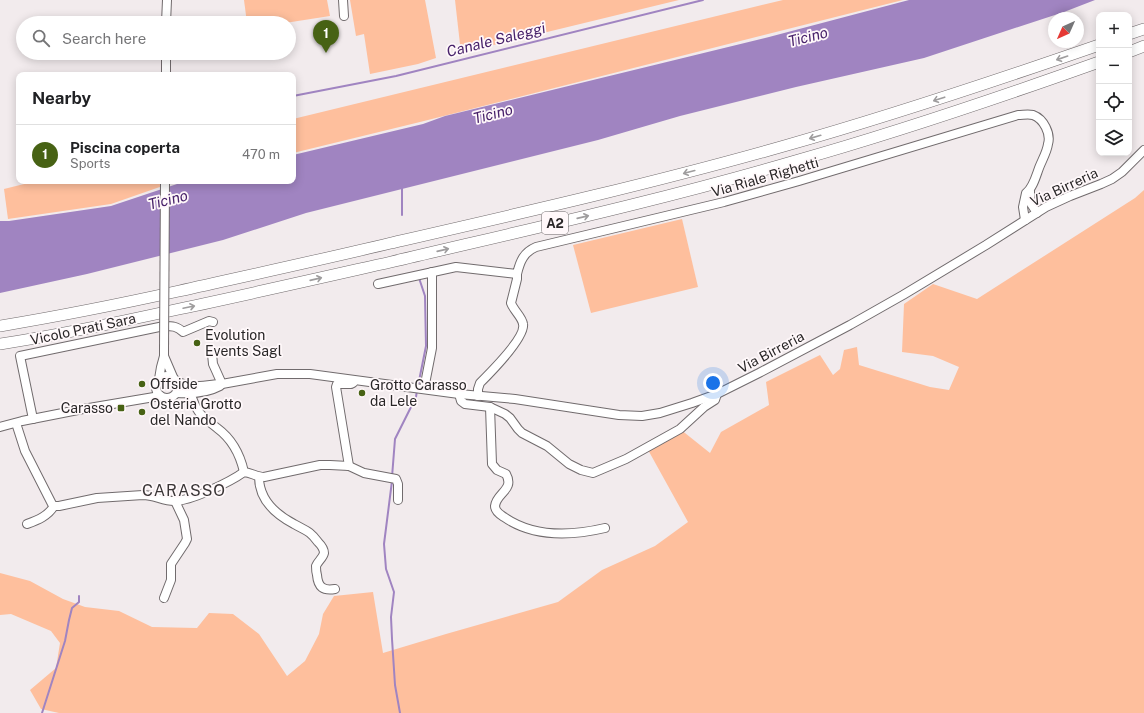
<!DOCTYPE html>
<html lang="en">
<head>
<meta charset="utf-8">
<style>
	:root { --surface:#fff; --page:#f6f6f6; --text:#202124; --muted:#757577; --line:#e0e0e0; --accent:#476214 }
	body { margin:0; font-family:"Public Sans",sans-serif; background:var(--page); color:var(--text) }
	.controls { position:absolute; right:12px; top:12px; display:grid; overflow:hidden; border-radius:8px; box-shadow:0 2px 10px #0003 }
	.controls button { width:36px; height:36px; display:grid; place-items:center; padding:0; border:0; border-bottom:1px solid var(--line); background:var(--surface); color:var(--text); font:20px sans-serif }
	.compass { position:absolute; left:1048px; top:12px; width:36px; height:36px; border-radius:50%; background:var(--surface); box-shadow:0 2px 10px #0003; rotate:225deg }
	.you { position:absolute; left:713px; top:383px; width:14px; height:14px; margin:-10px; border:3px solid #fff; border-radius:50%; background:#1a73e8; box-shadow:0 0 0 6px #1a73e833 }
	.badge { display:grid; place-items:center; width:26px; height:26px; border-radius:50%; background:var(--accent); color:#fff; font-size:13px; font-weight:700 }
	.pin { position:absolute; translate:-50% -33px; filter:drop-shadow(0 1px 2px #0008) }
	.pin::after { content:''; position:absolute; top:21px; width:14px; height:12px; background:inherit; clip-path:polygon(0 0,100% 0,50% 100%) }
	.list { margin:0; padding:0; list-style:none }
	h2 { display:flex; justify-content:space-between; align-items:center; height:52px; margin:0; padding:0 16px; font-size:17px }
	h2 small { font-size:13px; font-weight:400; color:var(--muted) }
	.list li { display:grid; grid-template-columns:26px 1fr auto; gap:12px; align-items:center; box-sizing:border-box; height:60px; padding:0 16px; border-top:1px solid var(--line) }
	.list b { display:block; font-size:15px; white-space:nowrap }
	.list p { margin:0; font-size:13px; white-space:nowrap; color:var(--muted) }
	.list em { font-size:13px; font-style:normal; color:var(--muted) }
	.icon { flex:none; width:22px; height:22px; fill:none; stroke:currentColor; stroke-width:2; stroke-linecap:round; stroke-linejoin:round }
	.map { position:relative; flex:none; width:1144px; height:713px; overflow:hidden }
	.search { position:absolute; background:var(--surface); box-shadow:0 2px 10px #0003; left:16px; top:16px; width:280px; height:44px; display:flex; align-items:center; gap:10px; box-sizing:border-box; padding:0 14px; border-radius:22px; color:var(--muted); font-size:15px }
	.panel { position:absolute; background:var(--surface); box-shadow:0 2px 10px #0003; left:16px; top:72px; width:280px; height:112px; border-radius:8px }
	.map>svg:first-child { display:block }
	.green { fill:#febf9d }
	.water { fill:#a084c1 }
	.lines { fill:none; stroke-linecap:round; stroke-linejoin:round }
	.stream { stroke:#a084c1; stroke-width:2 }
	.minor-casing { stroke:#716b6d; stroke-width:10 }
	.highway-casing { stroke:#716b6d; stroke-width:12 }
	.minor { stroke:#fff; stroke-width:8 }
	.highway { stroke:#fff; stroke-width:11 }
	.minor-bridge-casing { stroke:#716b6d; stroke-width:10; stroke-linecap:butt }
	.minor-bridge { stroke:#fff; stroke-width:8 }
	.oneway { stroke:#9f9d9e }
	.poi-dot { fill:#476214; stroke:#fff8fa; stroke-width:1.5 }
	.labels { text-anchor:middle; stroke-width:3.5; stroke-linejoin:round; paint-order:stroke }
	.shield { fill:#fff8fa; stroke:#696566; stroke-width:1 }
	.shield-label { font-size:13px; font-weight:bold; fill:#292627 }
	.street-label { font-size:14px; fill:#292627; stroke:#fff8fa }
	.poi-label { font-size:14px; fill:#292627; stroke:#fff8fa; text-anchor:start }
	.water-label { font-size:15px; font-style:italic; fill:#48226b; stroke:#fff8fa }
	.quarter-label { font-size:16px; letter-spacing:1px; fill:#3a3536; stroke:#fff8fa }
</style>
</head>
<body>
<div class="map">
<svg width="1144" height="713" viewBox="0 0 1144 713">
	<rect width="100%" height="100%" fill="#f2ebed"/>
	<!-- green -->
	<g class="green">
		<path d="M 244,0 L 327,0 L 330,16 L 285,23 L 247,23 Z"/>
		<path d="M 350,0 L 425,0 L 436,58 L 418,64 L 370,74 L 364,34 L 356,36 Z"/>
		<path d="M 455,0 L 679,0 L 461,53 Z"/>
		<path d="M 783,0 L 903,0 L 420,122 L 293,153 L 293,119 Z"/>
		<path d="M 36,181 L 177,181 L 111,204 L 8,219 L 4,189 Z"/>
		<path d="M 1144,190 L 1144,713 L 59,713 L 41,709 L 30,690 L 56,668 L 60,643 L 51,631 L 11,614 L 0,615 L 0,573 L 30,581 L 63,599 L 85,607 L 119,611 L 152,627 L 197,628 L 209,613 L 233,614 L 259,634 L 287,676 L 305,661 L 319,634 L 323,614 L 334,596 L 373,592 L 383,653 L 446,634 L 558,602 L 602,570 L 655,546 L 688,522 L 647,448 L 680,429 L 710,453 L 721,432 L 769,405 L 766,382 L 820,355 L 833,375 L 840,369 L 844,350 L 857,347 L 859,365 L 930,387 L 949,390 L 959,367 L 933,356 L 902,352 L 904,304 L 933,284 L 977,299 L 1135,198 Z"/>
		<path d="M 682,219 L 698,287 L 591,313 L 573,245 Z"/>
	</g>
	<!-- water -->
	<path class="water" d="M 909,0 L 1095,0 L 1064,12 L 924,58 L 796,87 L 680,116 L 598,140 L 306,213 L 223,240 L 87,274 L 0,293 L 0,221 L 9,221 L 111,206 L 186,181 L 293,181 L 293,155 L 423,124 L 445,116 L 769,37 Z"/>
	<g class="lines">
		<!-- stream -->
		<g class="stream">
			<path d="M 293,96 L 396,76 L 703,0"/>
			<path d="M 402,188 L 402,215"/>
			<path d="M 418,386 L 426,346 L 425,296 L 419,278"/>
			<path d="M 392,477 L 395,439 L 416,397 L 417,390"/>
			<path d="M 392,481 L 384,544 L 386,569 L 394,592 L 391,617 L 392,639 L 395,685 L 400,713"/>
			<path d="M 42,713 L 65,641 L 69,620 L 72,608 L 79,602 L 79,596"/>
		</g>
		<!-- minor casing -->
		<g class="minor-casing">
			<g id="minor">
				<path d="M 343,0 L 344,16"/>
				<path d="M 166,23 L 167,0"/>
				<path d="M 166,75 L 166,53"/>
				<path d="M 1030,191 L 1030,202 L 1037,213"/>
				<path d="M 378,284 L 456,267 L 517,274 C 520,261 524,252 536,247 L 724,202 L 799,181 L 1018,115 C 1023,115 1028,114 1033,115 C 1044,119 1051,134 1048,144 C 1047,152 1042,160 1039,168 C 1036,176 1033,188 1026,193 L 1023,207 L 1025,220"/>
				<path d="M 164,351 L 164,356 L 173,377"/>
				<path d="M 212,354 L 213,364 L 222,384"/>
				<circle cx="167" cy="387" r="11"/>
				<path d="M 159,379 L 161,367 L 164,356"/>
				<path d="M 177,381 C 181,383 185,385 189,386 C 200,387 211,384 222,384 L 277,374 L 310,374 L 459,394 L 515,399 L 619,415 L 642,416 L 660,413 L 692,403 L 717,394 L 759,373 L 850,325 L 903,295 L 986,245 L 1046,207 L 1070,196 L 1101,184 L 1112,179 L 1122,172 L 1144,150"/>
				<path d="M 188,386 C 191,394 193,404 199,412 C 203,418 211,423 217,428 C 232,439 240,454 244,472"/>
				<path d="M 424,389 L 432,348 L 432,272"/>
				<path d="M 177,393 C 191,394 207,393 220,386"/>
				<path d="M 459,394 L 461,401 L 465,404 L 490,407 L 505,414 L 510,418 L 518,429 L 522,433 L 547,446 L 569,464 L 581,470 L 593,473 L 626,459 L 680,429 L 704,407 L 715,400 L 717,394"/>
				<path d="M 478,396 L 478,389 L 480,383 C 490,373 526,337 523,324 C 522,317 514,311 511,303 L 517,279 L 517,274"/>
				<path d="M 490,407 L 492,464 L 497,470 L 506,474 C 515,490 496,493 495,506 C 495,512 501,515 504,517 C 534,538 571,536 605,528"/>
				<path d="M 33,419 L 20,356 L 164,326 C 172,326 177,326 183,332 L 209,321 L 213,322"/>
				<path d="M 16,423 L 25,451 L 52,504 L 54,506 L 59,506 L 97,498 L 143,495 C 154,495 163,501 174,501 C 191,501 230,482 244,472 C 252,473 257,477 264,477 L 320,465 L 330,465 L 349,466 L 364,473 L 396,479 L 398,484 L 398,500"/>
				<path d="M 0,427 L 22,421 L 83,409 L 160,396"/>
				<path d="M 349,466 L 336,387 L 337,384 L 351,384 L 353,383"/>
				<path d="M 259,477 C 259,499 275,514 294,524 C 306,531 309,530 318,542 C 321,545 324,549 324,553 C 323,558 318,561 316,566 C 316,569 316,572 317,575 C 318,587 323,591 335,589"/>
				<path d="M 27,524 C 38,520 48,516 54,506"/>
				<path d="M 164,598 L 171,580 L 171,564 L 185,543 L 187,539 L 184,520 L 175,501"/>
			</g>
		</g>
		<!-- highway casing -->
		<g class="highway-casing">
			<g id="highway">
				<path d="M 1129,34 L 1144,29"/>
				<path d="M 1129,52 L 1144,46"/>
				<path d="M 0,326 C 60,316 120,304 179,291 C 250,275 320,260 391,243 C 522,213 654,183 784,146 C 890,116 995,81 1099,45"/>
				<path d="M 0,344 C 60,335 120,322 179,309 C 250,294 320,278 391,262 C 526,230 662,200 795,161 C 898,132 998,98 1099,62"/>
			</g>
		</g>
		<!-- minor -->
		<use href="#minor" class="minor"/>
		<!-- highway -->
		<use href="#highway" class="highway"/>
		<!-- minor-bridge casing -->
		<g class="minor-bridge-casing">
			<path id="minor-bridge" d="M 164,351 L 165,181"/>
		</g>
		<!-- minor-bridge -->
		<use href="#minor-bridge" class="minor-bridge"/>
	</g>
	<!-- one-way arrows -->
	<defs><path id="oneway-shaft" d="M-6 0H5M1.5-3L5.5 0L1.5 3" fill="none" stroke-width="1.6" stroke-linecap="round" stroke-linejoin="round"/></defs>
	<g class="oneway">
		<use href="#oneway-shaft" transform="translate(1062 58) rotate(161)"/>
		<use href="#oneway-shaft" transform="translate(939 99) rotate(162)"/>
		<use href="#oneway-shaft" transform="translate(815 137) rotate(164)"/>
		<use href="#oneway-shaft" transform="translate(689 172) rotate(165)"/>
		<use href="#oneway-shaft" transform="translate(583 217) rotate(-13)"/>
		<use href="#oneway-shaft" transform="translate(443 250) rotate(-13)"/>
		<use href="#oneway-shaft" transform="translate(316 279) rotate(-13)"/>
		<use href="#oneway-shaft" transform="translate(189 307) rotate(-12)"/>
	</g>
	<!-- markers -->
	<g class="poi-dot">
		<circle cx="197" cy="343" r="4"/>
		<circle cx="142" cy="384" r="4"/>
		<circle cx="362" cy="393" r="4"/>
		<rect x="117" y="404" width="8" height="8" rx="2"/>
		<circle cx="142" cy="412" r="4"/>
	</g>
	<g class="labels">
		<!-- shield labels -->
		<rect class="shield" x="542" y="212" width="26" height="22" rx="3"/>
		<g class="shield-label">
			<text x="555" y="228">A2</text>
		</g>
		<!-- street labels -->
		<g class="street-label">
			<text transform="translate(765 177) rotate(-16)" y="5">Via Riale Righetti</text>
			<text transform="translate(1064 187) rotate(-25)" y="5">Via Birreria</text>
			<text transform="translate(83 329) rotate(-12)" y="5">Vicolo Prati Sara</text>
			<text transform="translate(771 352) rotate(-28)" y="5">Via Birreria</text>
		</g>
		<!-- poi labels -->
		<g class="poi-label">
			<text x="205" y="340">Evolution<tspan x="205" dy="16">Events Sagl</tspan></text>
			<text x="150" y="389">Offside</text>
			<text x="370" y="390">Grotto Carasso<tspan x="370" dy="16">da Lele</tspan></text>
			<text x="150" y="409">Osteria Grotto<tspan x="150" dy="16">del Nando</tspan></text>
			<text x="113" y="413" text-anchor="end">Carasso</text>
		</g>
		<!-- water labels -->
		<g class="water-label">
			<text transform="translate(808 37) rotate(-14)" y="5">Ticino</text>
			<text transform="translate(496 40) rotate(-14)" y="5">Canale Saleggi</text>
			<text transform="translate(493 114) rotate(-14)" y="5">Ticino</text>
			<text transform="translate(168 200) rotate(-14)" y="5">Ticino</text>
		</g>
		<!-- quarter labels -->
		<g class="quarter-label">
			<text x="184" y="496">CARASSO</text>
		</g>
	</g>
</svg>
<div class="controls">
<button>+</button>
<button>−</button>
<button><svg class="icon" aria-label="locate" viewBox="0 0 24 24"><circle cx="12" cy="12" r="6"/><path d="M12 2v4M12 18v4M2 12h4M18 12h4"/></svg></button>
<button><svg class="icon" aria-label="layers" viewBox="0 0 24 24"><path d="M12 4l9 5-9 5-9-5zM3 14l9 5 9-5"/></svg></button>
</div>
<svg class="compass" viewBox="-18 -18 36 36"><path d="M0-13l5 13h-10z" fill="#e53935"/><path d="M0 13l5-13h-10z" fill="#757577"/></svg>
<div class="you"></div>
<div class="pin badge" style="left:326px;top:53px">1</div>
<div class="search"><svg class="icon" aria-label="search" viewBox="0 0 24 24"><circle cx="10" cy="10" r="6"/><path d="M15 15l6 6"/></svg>Search here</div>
<section class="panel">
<h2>Nearby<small></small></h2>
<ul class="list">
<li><span class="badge">1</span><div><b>Piscina coperta</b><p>Sports</p></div><em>470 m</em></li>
</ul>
</section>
</div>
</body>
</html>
